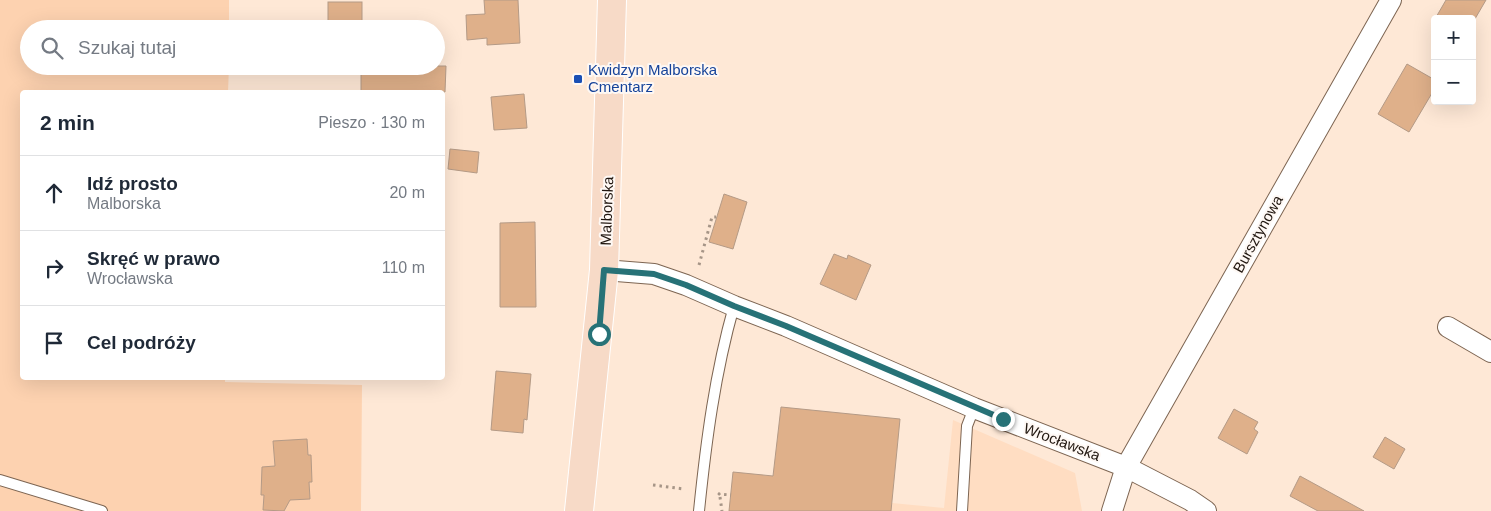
<!DOCTYPE html>
<html lang="pl">
<head>
<meta charset="utf-8">
<style>
	:root { --surface:#fff; --page:#f6f6f7; --text:#1f2937; --muted:#747a83; --line:#e0e1e3 }
	body { margin:0; font-family:Helvetica,sans-serif; background:var(--page); color:var(--text) }
	.controls { position:absolute; right:15px; top:15px; display:grid; overflow:hidden; border-radius:5px; box-shadow:0 5px 20px #0002 }
	.controls button { width:45px; height:45px; display:grid; place-items:center; padding:0; border:0; border-bottom:1px solid var(--line); background:var(--surface); color:var(--text); font:25px sans-serif }
	.stop { position:absolute; width:15px; height:15px; margin:-11px; border:4px solid #277277; border-radius:50%; background:#fff }
	.stop.end { background:#277277; border-color:#fff; box-shadow:0 1px 5px #0008 }
	.list { margin:0; padding:0; list-style:none }
	h2 { display:flex; justify-content:space-between; align-items:center; height:65px; margin:0; padding:0 20px; font-size:21px }
	h2 small { font-size:16px; font-weight:400; color:var(--muted) }
	.list li { display:grid; grid-template-columns:32px 1fr auto; gap:15px; align-items:center; box-sizing:border-box; height:75px; padding:0 20px; border-top:1px solid var(--line) }
	.list b { display:block; font-size:19px; white-space:nowrap }
	.list p { margin:0; font-size:16px; white-space:nowrap; color:var(--muted) }
	.list em { font-size:16px; font-style:normal; color:var(--muted) }
	.icon { flex:none; width:28px; height:28px; fill:none; stroke:currentColor; stroke-width:2; stroke-linecap:round; stroke-linejoin:round }
	.map { position:relative; flex:none; width:1491px; height:511px; overflow:hidden }
	.search { position:absolute; background:var(--surface); box-shadow:0 5px 20px #0002; left:20px; top:20px; width:425px; height:55px; display:flex; align-items:center; gap:12px; box-sizing:border-box; padding:0 18px; border-radius:28px; color:var(--muted); font-size:19px }
	.panel { position:absolute; background:var(--surface); box-shadow:0 5px 20px #0002; left:20px; top:90px; width:425px; height:290px; border-radius:5px }
	.map>svg:first-child { display:block }
	.built { fill:#ffddc2 }
	.green { fill:#fdd2b0 }
	.building { fill:#dfb08a; stroke:#b49a86 }
	.lines { fill:none; stroke-linecap:round; stroke-linejoin:round }
	.service-casing { stroke:#7d6552; stroke-width:12 }
	.minor-casing { stroke:#7d6552; stroke-width:22 }
	.primary-casing { stroke:#fff; stroke-width:30 }
	.path { stroke:#a69587; stroke-width:3; stroke-dasharray:2.5 4; stroke-linecap:butt }
	.service { stroke:#fff; stroke-width:10 }
	.minor { stroke:#fff; stroke-width:20 }
	.primary { stroke:#f7dac7; stroke-width:28 }
	.route { stroke:#277277; stroke-width:6 }
	.transit-dot { fill:#1a4fb4; stroke:#fef8f4; stroke-width:2 }
	.labels { text-anchor:middle; stroke-width:4; stroke-linejoin:round; paint-order:stroke }
	.transit-label { font-size:15px; fill:#164399; stroke:#fef8f4; text-anchor:start }
	.street-label { font-size:15px; fill:#211710; stroke:#fef8f4 }
</style>
</head>
<body>
<div class="map">
<svg width="1491" height="511" viewBox="0 0 1491 511">
	<rect width="100%" height="100%" fill="#fee8d6"/>
	<!-- built -->
	<path class="built" d="M 953,420 L 1075,473 L 1082,511 L 891,511 L 892,503 L 944,508 Z"/>
	<!-- green -->
	<path class="green" d="M 0,0 L 229,0 L 229,29 L 29,29 L 29,66 L 229,66 L 228,92 L 22,92 L 22,378 L 225,378 L 225,382 L 362,385 L 361,511 L 0,511 Z"/>
	<!-- building -->
	<g class="building">
		<path d="M 484,0 L 518,0 L 520,43 L 487,45 L 487,38 L 467,40 L 466,15 L 485,14 Z"/>
		<path d="M 1446,0 L 1486,0 L 1472,24 L 1472,19 L 1435,19 Z"/>
		<rect x="328" y="2" width="34" height="27"/>
		<path d="M 1407,64 L 1435,80 L 1435,88 L 1409,132 L 1378,114 Z"/>
		<path d="M 393,66 L 446,66 L 445,92 L 361,92 L 361,72 L 393,72 Z"/>
		<path d="M 524,94 L 527,128 L 494,130 L 491,97 Z"/>
		<path d="M 450,149 L 479,152 L 477,173 L 448,169 Z"/>
		<path d="M 724,194 L 747,202 L 733,249 L 709,242 Z"/>
		<path d="M 535,222 L 536,307 L 500,307 L 500,223 Z"/>
		<path d="M 834,254 L 847,259 L 848,255 L 871,265 L 856,300 L 820,284 Z"/>
		<path d="M 496,371 L 531,374 L 527,420 L 524,419 L 523,433 L 491,430 Z"/>
		<path d="M 781,407 L 900,419 L 891,511 L 729,511 L 733,472 L 773,476 Z"/>
		<path d="M 1234,409 L 1258,422 L 1254,429 L 1258,432 L 1247,454 L 1218,438 Z"/>
		<path d="M 1385,437 L 1405,449 L 1394,469 L 1373,457 Z"/>
		<path d="M 307,439 L 308,455 L 311,455 L 312,482 L 309,482 L 310,499 L 290,500 L 284,511 L 263,510 L 264,495 L 261,495 L 262,467 L 275,466 L 273,441 Z"/>
		<path d="M 1300,476 L 1364,511 L 1318,511 L 1290,496 Z"/>
	</g>
	<g class="lines">
		<!-- service casing -->
		<g class="service-casing">
			<g id="service">
				<path d="M 0,480 L 102,511"/>
				<path d="M 699,511 C 706,442 715,373 734,306"/>
				<path d="M 962,511 L 967,426 L 974,408"/>
			</g>
		</g>
		<!-- minor casing -->
		<g class="minor-casing">
			<g id="minor">
				<path d="M 604,270 L 654,274 L 686,285 L 734,306 L 786,326 L 974,408 L 1126,467 L 1190,500 L 1206,511"/>
				<path d="M 1448,327 L 1491,352"/>
				<path d="M 1112,511 L 1126,467 L 1391,0"/>
			</g>
		</g>
		<!-- primary casing -->
		<g class="primary-casing">
			<path id="primary" d="M 579,511 L 604,270 L 612,0"/>
		</g>
		<!-- path -->
		<g class="path">
			<path d="M 699,265 L 712,217 L 716,217"/>
			<path d="M 653,485 L 684,489"/>
			<path d="M 720,493 L 719,494 L 731,495"/>
			<path d="M 720,497 L 722,511"/>
		</g>
		<!-- service -->
		<use href="#service" class="service"/>
		<!-- minor -->
		<use href="#minor" class="minor"/>
		<!-- primary -->
		<use href="#primary" class="primary"/>
	</g>
	<g class="lines">
		<!-- route -->
		<path class="route" d="M 599,334 L 604,270 L 654,274 L 686,285 L 734,306 L 786,326 L 1003,419"/>
	</g>
	<!-- markers -->
	<rect class="transit-dot" x="573" y="74" width="10" height="10" rx="2.5"/>
	<g class="labels">
		<!-- transit labels -->
		<g class="transit-label">
			<text x="588" y="75">Kwidzyn Malborska<tspan x="588" dy="17">Cmentarz</tspan></text>
		</g>
		<!-- street labels -->
		<g class="street-label">
			<text transform="translate(607 211) rotate(-88)" y="5">Malborska</text>
			<text transform="translate(1258 234) rotate(-61)" y="5">Bursztynowa</text>
			<text transform="translate(1062 442) rotate(21)" y="5">Wrocławska</text>
		</g>
	</g>
</svg>
<div class="controls">
<button>+</button>
<button>−</button>
</div>
<div class="stop" style="left:599px;top:334px"></div>
<div class="stop end" style="left:1003px;top:419px"></div>
<div class="search"><svg class="icon" aria-label="search" viewBox="0 0 24 24"><circle cx="10" cy="10" r="6"/><path d="M15 15l6 6"/></svg>Szukaj tutaj</div>
<section class="panel">
<h2>2 min<small>Pieszo · 130 m</small></h2>
<ul class="list">
<li><svg class="icon" aria-label="ahead" viewBox="0 0 24 24"><path d="M12 20V5M6 11l6-6 6 6"/></svg><div><b>Idź prosto</b><p>Malborska</p></div><em>20 m</em></li>
<li><svg class="icon" aria-label="right" viewBox="0 0 24 24"><path d="M7 20v-9h11M14 6l5 5-5 5"/></svg><div><b>Skręć w prawo</b><p>Wrocławska</p></div><em>110 m</em></li>
<li><svg class="icon" aria-label="arrive" viewBox="0 0 24 24"><path d="M6 21V4h12l-3 4 3 4H6"/></svg><div><b>Cel podróży</b></div></li>
</ul>
</section>
</div>
</body>
</html>
